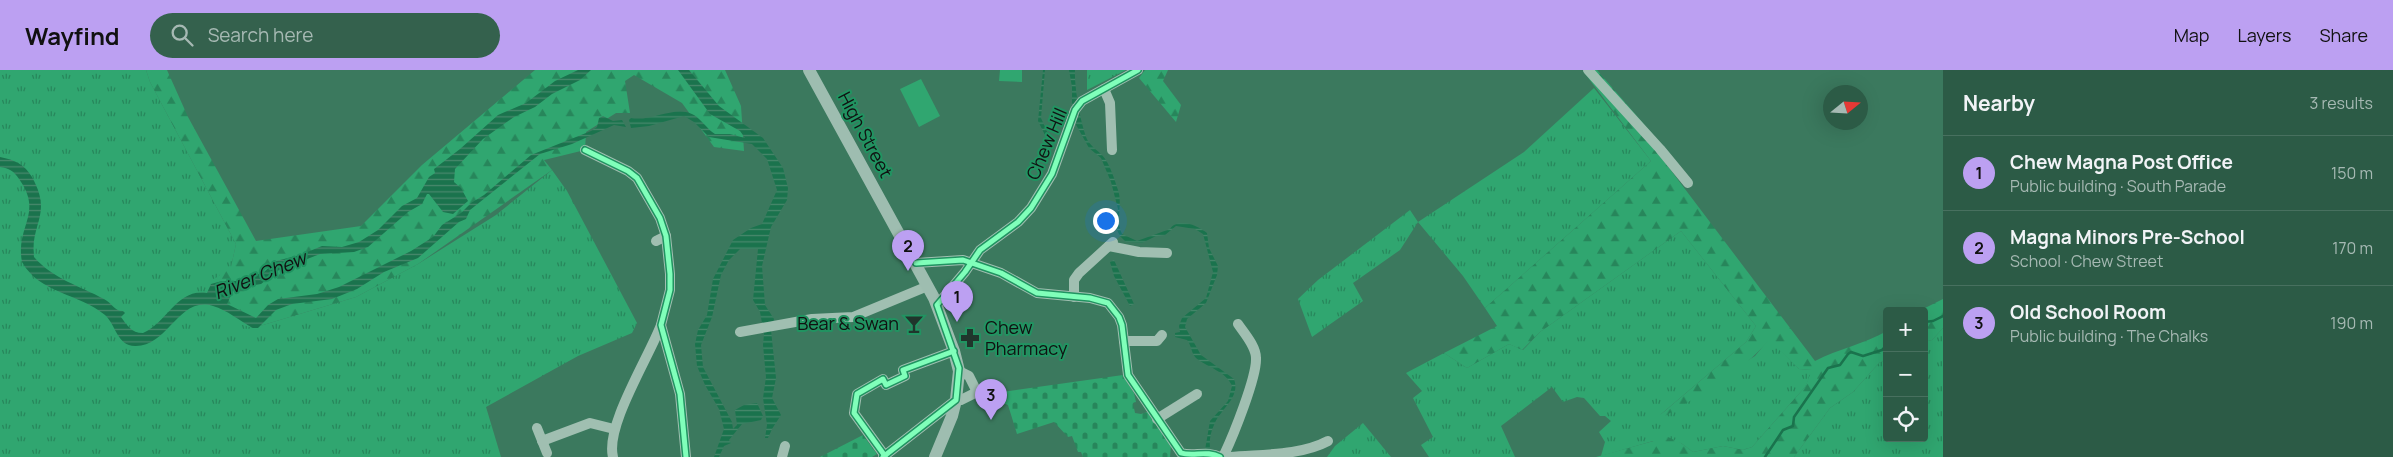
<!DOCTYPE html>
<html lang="en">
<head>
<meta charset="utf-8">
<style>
	:root { --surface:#2c5b46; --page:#34614d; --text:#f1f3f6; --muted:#a6b9b3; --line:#48705f; --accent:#bca0f2 }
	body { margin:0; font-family:Manrope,sans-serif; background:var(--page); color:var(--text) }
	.controls { position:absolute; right:15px; bottom:15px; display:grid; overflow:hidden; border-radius:5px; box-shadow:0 5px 20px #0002 }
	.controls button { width:45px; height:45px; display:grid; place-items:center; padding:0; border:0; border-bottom:1px solid var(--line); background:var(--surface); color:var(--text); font:25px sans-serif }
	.compass { position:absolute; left:1823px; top:15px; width:45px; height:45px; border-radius:50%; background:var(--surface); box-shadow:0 5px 20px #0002; rotate:72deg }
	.you { position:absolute; left:1105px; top:150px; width:18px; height:18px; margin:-12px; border:4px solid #fff; border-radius:50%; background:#1a73e8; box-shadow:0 0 0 8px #1a73e833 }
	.badge { display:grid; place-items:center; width:32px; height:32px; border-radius:50%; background:var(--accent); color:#111; font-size:16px; font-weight:700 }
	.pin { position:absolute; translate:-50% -41px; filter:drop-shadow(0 1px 2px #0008) }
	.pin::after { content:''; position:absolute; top:26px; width:18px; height:15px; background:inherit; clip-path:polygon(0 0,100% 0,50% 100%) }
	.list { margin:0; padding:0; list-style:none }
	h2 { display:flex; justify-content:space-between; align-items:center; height:65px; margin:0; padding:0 20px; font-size:21px }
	h2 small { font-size:16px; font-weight:400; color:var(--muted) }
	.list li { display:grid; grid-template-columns:32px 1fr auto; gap:15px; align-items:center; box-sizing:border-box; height:75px; padding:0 20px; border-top:1px solid var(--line) }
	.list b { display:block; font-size:19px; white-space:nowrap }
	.list p { margin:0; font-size:16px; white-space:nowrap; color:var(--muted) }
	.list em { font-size:16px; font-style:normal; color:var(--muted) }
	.icon { flex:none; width:28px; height:28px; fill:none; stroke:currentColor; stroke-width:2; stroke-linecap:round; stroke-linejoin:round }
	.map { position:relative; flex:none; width:1943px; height:387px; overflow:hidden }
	header { display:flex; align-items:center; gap:30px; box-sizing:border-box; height:70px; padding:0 25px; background:var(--accent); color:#111 }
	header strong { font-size:24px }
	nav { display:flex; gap:28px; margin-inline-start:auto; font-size:18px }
	.search { width:350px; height:45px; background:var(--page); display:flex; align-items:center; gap:12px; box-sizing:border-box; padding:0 18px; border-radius:28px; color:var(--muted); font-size:19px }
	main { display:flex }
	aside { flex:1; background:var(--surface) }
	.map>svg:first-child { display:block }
	.grass { fill:url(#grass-tufts) }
	.forest { fill:url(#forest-firs) }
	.cemetery { fill:url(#cemetery-stones) }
	.pitch { fill:#30a670 }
	.water { fill:url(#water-rules) }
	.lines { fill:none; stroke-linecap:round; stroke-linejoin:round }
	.stream { stroke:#1a734d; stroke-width:2.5 }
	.minor { stroke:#a0bfb1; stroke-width:10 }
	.major { stroke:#9ebdb0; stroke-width:12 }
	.cycleway-casing { stroke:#219361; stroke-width:8 }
	.cycleway { stroke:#80ffba; stroke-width:5 }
	.labels { text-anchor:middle; stroke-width:4; stroke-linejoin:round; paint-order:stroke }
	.street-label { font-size:18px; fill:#111; stroke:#219361 }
	.poi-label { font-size:18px; fill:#111; stroke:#219361; text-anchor:end }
	.water-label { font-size:19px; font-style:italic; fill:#111; stroke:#219361 }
</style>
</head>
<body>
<header>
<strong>Wayfind</strong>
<div class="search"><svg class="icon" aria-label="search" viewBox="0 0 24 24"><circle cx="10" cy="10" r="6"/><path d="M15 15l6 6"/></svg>Search here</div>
<nav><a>Map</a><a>Layers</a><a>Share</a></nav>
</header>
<main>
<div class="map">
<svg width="1943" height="387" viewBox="0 0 1943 387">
	<defs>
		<pattern id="grass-tufts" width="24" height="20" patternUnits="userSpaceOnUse" patternTransform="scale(1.25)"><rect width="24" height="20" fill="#30a670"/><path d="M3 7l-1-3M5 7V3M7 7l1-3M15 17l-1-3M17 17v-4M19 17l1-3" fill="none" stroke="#27865b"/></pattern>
		<pattern id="forest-firs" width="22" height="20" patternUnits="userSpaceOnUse" patternTransform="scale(1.25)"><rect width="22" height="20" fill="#30a670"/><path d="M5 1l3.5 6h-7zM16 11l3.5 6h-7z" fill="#27865b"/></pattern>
		<pattern id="cemetery-stones" width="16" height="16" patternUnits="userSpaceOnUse" patternTransform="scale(1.25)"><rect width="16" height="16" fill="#30a670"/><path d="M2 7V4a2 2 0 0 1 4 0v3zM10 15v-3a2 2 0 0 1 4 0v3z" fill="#27865b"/></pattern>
		<pattern id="water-rules" width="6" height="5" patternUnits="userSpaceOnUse" patternTransform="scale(1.25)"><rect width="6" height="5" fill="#1a734d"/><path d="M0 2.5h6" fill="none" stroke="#49886d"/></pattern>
	</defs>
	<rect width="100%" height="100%" fill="#3b795e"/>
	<!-- grass -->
	<g class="grass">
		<path d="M 0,0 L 146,0 L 150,12 L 236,174 L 231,197 L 253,258 L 356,227 L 418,194 L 496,145 L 552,100 L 567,121 L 637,253 L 632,263 L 578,286 L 486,337 L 501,387 L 0,387 Z"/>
		<path d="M 1087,0 L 1126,0 L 1087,20 Z"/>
		<path d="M 1594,18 L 1651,91 L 1485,238 L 1463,206 L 1418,152 L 1400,180 L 1353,213 L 1363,231 L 1312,267 L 1298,229 L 1318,210 L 1410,140 L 1418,152 L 1524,82 Z"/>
		<path d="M 1681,161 L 1756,256 L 1746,272 L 1660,345 L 1755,286 L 1769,269 L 1799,299 L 1813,300 L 1805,317 L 1752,377 L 1743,380 L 1723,376 L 1693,382 L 1681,373 L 1653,371 L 1601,386 L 1605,372 L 1599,362 L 1611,351 L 1605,346 L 1600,346 L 1584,328 L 1577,327 L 1563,332 L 1552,317 L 1501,356 L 1515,387 L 1429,387 L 1421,375 L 1433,367 L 1413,328 L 1422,321 L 1406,303 L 1444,283 L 1467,298 L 1509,274 L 1523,280 L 1540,262 Z"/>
		<path d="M 1943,258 L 1943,387 L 1794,387 L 1830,338 L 1853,322 L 1879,293 L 1887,289 L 1887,368 L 1924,368 L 1924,272 L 1932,270 Z"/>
		<path d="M 1363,353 L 1391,387 L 1327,387 L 1335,376 Z"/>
	</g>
	<!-- forest -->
	<g class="forest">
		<path d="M 146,0 L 167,0 L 188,47 L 256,171 L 361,156 L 422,95 L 535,0 L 725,0 L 741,36 L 744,81 L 714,77 L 682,33 L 634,5 L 625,11 L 630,43 L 616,43 L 586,62 L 585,80 L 544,90 L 552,100 L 418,194 L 356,227 L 253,258 L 222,248 L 206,215 L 231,197 L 236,174 L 150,12 Z"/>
		<path d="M 1145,0 L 1168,0 L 1163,11 L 1181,35 L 1176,52 L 1139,8 Z"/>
		<path d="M 1585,0 L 1597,0 L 1662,75 L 1660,86 L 1815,291 C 1838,279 1864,274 1887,261 L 1887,289 L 1879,293 L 1853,322 L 1830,338 L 1794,387 L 1596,387 L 1668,367 L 1681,373 L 1693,382 L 1723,376 L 1743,380 L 1752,377 L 1805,317 L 1812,300 L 1799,299 L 1769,270 C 1741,303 1701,324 1665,346 L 1659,346 L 1746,272 L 1756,256 L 1681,161 L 1540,262 L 1522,280 L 1509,274 L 1467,298 L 1444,283 L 1497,256 L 1485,238 L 1651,91 L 1583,1 Z"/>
		<path d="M 1943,229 L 1943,258 L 1932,270 L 1924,272 L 1924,241 L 1919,241 Z"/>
	</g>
	<!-- cemetery -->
	<g class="cemetery">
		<path d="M 1123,305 L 1134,323 L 1136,332 L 1133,333 L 1135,343 L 1141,344 L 1151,341 L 1171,375 L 1170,387 L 1083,387 L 1081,382 L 1078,382 L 1072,366 L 1068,367 L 1054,352 L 1017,364 L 1008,335 L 996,330 L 995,323 Z"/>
		<path d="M 863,365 L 877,384 L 872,387 L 820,387 Z"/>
	</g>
	<!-- pitch -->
	<g class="pitch">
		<path d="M 1000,0 L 1022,0 L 1022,12 L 999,11 Z"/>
		<path d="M 921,9 L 940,46 L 919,57 L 900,19 Z"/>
	</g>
	<!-- water -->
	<g class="water">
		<path d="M 578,0 L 591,0 L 580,10 L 552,24 L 535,37 L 514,47 L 483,69 L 455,99 L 454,112 L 461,118 L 468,131 L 453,144 L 443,142 L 429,124 L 427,124 L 422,134 L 408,142 L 368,177 L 354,182 L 320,184 L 279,200 L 261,214 L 234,219 L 227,234 L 256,248 L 268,235 L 278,229 L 317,224 L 339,217 L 411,181 L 433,167 L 442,155 L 461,143 L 471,133 L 484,125 L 531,85 L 591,61 L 597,57 L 599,48 L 603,46 L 613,51 L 622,50 L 626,57 L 614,55 L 572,74 L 540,84 L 470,140 L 466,149 L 459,152 L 418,188 L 384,202 L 357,219 L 332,229 L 292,234 L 276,240 L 258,258 L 253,258 C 240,251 227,240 213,236 C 179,225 168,277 135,276 C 117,276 116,255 105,245 C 79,223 40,224 22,192 C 15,156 44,144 19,109 C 14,101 9,98 0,97 L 0,87 C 15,90 24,94 32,107 C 53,145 30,153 34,187 C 53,209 80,216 104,229 C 112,233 114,241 123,241 L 125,243 L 121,247 C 127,255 131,263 143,263 C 167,253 177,218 207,223 L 211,214 L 222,211 L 239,211 L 264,202 L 276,191 L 300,185 L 322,176 L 342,177 L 359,172 L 378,160 L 402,136 L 417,128 L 429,107 L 435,103 L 434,99 L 460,79 L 498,45 L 526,33 L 555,11 Z"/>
		<path d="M 678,0 L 689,0 L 719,36 L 763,68 L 783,98 L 788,118 L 787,130 L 771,157 L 762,196 L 765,235 L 774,249 L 771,260 L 776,308 L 772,328 L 781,345 L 772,359 L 768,368 L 765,368 L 767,355 L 763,328 L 766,307 L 763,275 L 764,264 L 760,242 L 753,230 L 758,179 L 740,179 L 729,190 L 721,205 L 712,247 L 701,275 L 703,297 L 732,352 L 733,359 L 737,355 L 735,340 L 744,335 L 757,333 L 763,346 L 761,350 L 742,354 L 729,370 L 731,373 L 724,376 L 719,387 L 714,387 L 724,359 L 719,339 L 705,315 L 697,296 L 695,274 L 698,260 L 707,245 L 713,209 L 733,170 L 751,158 L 762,154 L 777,120 L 767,89 L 752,74 L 709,67 L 694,52 L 684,46 L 649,56 L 631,58 L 629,50 L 631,48 C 652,52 676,34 694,45 C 702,50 707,59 715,64 L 730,64 L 745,68 L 740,61 L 710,44 Z"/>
		<path d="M 1043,0 L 1045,0 L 1041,48 L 1053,75 L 1052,79 L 1038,51 Z"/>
		<path d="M 1069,0 L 1075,0 C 1074,16 1081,57 1088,71 C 1092,77 1097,80 1102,85 C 1110,94 1114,108 1118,120 C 1123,135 1115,150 1122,164 L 1137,171 L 1170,159 C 1177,147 1198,155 1207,163 L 1209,178 L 1218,196 L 1217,205 L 1206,233 L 1187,249 L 1185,257 L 1201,285 L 1234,309 C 1241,328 1220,339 1214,355 C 1209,365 1209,376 1211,387 L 1205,380 L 1210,351 L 1228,331 L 1232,316 C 1227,302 1207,297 1196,288 C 1191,283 1192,276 1187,270 L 1175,267 L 1175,263 L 1180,262 L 1179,256 L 1182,248 L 1206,228 L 1213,202 L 1203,164 L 1195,159 L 1176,156 L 1165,165 L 1156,166 L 1142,173 L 1126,172 L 1120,166 L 1115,156 L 1118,139 L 1111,112 L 1101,88 L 1089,78 L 1074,51 L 1072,41 L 1072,17 Z"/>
		<path d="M 1114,190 L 1134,234 L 1130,236 L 1114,206 L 1110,192 Z"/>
	</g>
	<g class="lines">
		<!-- stream -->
		<g class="stream">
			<path d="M 1924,252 L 1933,251 L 1943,246"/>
			<path d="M 1765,387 L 1783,360 L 1793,356 L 1794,347 L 1828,298 L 1840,295 L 1848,284 L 1851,282 L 1863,286 L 1882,280 L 1887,275"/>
		</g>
		<!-- minor -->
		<g class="minor">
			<path d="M 1588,0 L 1660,79 L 1688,113"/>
			<path d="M 1104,19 L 1110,33 L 1112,80"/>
			<path d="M 585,80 L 628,101 L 637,108 L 660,148 L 666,166 L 670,204 L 670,220 L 661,255 L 680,324 L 686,387"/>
			<path d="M 656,171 L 666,166"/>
			<path d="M 1109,176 L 1139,182 L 1167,183"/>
			<path d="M 916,193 L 963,190 L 1001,203 L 1037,223 L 1090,228 L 1108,233 L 1119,247 L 1122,255 L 1128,305 L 1181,383 C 1193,387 1207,380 1220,387"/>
			<path d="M 1074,227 L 1074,210 L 1079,203 L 1113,172"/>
			<path d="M 937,235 L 965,202 L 980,180 L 1018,152 L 1031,138 L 1052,104 L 1075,40 L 1082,31 L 1138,0"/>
			<path d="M 740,262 L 812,249 L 853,247 L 928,216"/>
			<path d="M 1124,271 L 1157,271 L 1162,265"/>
			<path d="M 1157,349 L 1197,324"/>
			<path d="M 537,358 L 547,383"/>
			<path d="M 542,371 L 590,353 L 614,359"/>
			<path d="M 1224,385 C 1233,366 1257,307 1256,288 C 1256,276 1244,263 1238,254"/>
			<path d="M 885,386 L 854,343 L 857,324 L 883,309 L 886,315 L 905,306 L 903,300 L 954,281"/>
			<path d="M 613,387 C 605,356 649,287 661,255"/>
			<path d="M 782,387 L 785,376"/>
			<path d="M 883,387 L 956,330 L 961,330 L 977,322 L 969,306 L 959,301"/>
			<path d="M 1221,387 L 1224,385 L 1230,387 C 1261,384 1300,386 1328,371"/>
		</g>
		<!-- major -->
		<path class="major" d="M 809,0 L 934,228 L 954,281 L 959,301 L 956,330 L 952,346 L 935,387"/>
		<!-- cycleway casing -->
		<g class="cycleway-casing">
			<g id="cycleway">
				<path d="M 585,80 L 628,101 L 637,108 L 660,148 L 666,166 L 670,204 L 670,220 L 661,255 L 680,324 L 686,387"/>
				<path d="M 916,193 L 963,190 L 1001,203 L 1037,223 L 1090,228 L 1108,233 L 1119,247 L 1122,255 L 1128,305 L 1181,383 C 1193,387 1207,380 1220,387"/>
				<path d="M 885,386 L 854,343 L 857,324 L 883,309 L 886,315 L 905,306 L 903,300 L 954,281"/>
				<path d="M 883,387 L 956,330 L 959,298 L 937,235 L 965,202 L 980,180 L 1018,152 L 1031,138 L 1052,104 L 1075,40 L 1082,31 L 1138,0"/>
			</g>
		</g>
		<!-- cycleway -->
		<use href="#cycleway" class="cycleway"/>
	</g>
	<!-- icons -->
	<defs>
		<g id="bar-bare" transform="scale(1.5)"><path d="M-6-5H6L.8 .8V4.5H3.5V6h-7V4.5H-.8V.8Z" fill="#20352c" stroke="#219361" stroke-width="2.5" paint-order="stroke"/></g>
		<g id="pharmacy-bare" transform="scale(1.5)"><path d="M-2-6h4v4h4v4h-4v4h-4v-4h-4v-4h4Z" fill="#20352c" stroke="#219361" stroke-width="2.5" paint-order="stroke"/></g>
	</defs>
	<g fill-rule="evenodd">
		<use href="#bar-bare" x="914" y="254"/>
		<use href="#pharmacy-bare" x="970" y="268"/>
	</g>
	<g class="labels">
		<!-- street labels -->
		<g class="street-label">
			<text transform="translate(865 65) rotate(62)" y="6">High Street</text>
			<text transform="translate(1047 74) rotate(-67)" y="6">Chew Hill</text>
		</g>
		<!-- poi labels -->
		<g class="poi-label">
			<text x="899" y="260">Bear &amp; Swan</text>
			<text x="985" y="264" text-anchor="start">Chew<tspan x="985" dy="21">Pharmacy</tspan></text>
		</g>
		<!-- water labels -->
		<g class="water-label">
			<text transform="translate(260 205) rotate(-22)" y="7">River Chew</text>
		</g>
	</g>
</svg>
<div class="controls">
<button>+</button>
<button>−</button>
<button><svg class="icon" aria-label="locate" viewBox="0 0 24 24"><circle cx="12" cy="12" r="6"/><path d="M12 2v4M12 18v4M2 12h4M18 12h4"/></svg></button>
</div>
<svg class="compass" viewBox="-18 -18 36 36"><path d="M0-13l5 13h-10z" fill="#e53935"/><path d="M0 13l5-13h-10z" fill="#a6b9b3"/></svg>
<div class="you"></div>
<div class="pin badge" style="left:957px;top:252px">1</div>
<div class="pin badge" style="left:908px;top:201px">2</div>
<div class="pin badge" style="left:991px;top:350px">3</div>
</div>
<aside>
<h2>Nearby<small>3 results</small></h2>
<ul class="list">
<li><span class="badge">1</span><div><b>Chew Magna Post Office</b><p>Public building · South Parade</p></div><em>150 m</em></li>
<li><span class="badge">2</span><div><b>Magna Minors Pre-School</b><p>School · Chew Street</p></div><em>170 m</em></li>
<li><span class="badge">3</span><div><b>Old School Room</b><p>Public building · The Chalks</p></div><em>190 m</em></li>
</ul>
</aside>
</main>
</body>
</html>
